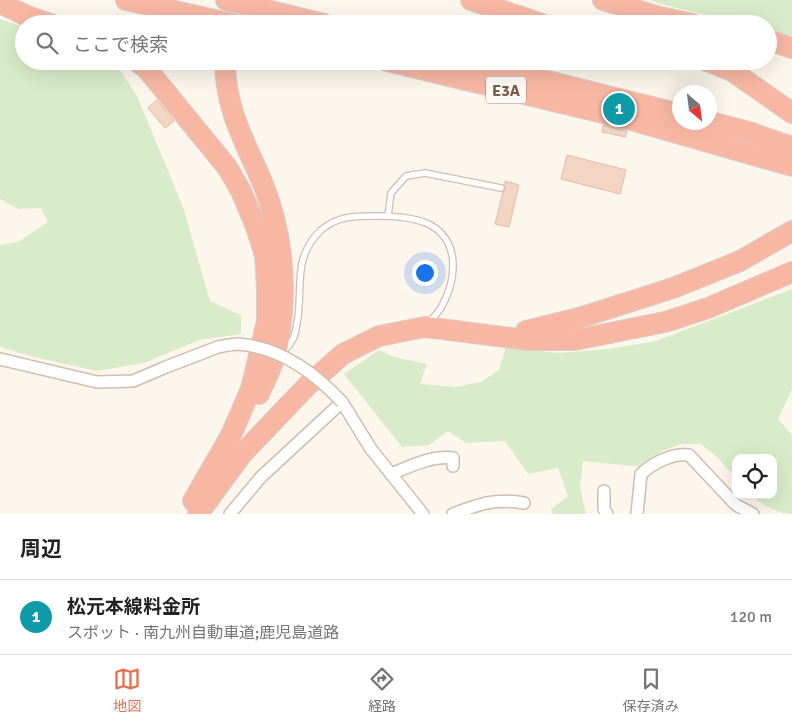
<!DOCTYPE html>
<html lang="ja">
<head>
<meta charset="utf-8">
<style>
	:root { --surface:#fff; --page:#f6f6f6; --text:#222; --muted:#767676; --line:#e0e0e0; --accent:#e76f51 }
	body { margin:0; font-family:Signika,"Noto Sans JP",sans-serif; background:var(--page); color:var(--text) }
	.controls { position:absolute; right:15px; bottom:15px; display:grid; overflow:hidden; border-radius:10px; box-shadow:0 5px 20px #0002 }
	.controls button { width:45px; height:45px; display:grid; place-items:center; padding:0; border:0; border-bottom:1px solid var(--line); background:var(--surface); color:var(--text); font:25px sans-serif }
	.compass { position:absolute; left:672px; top:85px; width:45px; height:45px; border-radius:50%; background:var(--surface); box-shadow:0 5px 20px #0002; rotate:152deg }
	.you { position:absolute; left:424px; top:272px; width:18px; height:18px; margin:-12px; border:4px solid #fff; border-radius:50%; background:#1a73e8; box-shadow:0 0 0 8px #1a73e833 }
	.badge { display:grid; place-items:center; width:32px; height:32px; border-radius:50%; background:var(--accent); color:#fff; font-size:16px; font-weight:700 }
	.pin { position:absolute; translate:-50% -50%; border:2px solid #fff; box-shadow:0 1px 5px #0006 }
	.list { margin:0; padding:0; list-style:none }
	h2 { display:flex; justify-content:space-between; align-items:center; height:65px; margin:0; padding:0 20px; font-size:21px }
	h2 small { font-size:16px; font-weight:400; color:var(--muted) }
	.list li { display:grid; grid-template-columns:32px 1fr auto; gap:15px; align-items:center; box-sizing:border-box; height:75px; padding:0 20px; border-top:1px solid var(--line) }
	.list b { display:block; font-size:19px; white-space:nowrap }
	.list p { margin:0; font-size:16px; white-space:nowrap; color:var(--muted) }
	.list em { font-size:16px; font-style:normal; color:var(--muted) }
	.icon { flex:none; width:28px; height:28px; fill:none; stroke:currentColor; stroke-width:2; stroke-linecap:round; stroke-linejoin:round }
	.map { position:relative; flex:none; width:792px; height:514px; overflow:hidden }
	.search { position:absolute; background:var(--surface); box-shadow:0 5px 20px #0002; left:15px; right:15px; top:15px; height:55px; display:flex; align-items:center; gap:12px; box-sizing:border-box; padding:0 18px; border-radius:28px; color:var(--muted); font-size:19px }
	.sheet { height:140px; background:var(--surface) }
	nav { display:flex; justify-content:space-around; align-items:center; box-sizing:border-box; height:70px; border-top:1px solid var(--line); background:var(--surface); font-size:14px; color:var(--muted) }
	nav a { display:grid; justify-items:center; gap:2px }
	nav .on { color:var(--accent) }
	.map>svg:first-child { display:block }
	.green { fill:#d8ecc9 }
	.building { fill:#f3d5c3; stroke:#e6bba3 }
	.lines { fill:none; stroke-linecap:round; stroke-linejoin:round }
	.lane-casing { stroke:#d1beb0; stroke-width:8 }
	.street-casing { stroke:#d1beb0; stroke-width:14 }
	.highway-casing { stroke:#dad1cd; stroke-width:22 }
	.lane { stroke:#fff; stroke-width:5.5 }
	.street { stroke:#fff; stroke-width:11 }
	.highway { stroke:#f7b7a3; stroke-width:20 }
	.street-bridge-casing { stroke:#d1beb0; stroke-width:14; stroke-linecap:butt }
	.street-bridge { stroke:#fff; stroke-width:11 }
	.labels { text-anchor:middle; stroke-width:5; stroke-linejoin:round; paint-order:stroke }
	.shield { fill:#fffaf3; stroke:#a28b7f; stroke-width:1 }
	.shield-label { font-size:16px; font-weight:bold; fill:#7a5c4d }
</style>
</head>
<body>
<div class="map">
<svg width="792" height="514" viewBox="0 0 792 514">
	<rect width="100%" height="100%" fill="#fdf6ec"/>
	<!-- green -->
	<g class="green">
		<path d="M 650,0 L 792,0 L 792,36 L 768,29 L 768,24 L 745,24 L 660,4 Z"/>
		<path d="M 0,19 L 24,27 L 24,61 L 103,61 L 120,70 L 137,96 L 183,207 L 210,301 L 241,315 L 241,334 L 199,340 L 144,363 L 97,371 L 34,357 L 0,347 L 0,245 L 18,242 L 48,222 L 41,208 L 18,209 L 0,199 Z"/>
		<path d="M 792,289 L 792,389 L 778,419 L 792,435 L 792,514 C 780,514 760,504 752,495 L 773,495 L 773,458 L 736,458 L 736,478 L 717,457 L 701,444 L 682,444 L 662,451 L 643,467 L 583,461 L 580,487 L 586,514 L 553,514 L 551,509 L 568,496 L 558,468 L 528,474 L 505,441 L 466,443 L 448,431 L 429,445 L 402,447 L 344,374 L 379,350 L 394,357 L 427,364 L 420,384 L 456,387 L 481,382 L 499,370 L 506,347 L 559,353 L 609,349 L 656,341 Z"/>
	</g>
	<!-- building -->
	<g class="building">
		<path d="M 157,100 L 174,121 L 165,128 L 148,108 Z"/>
		<path d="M 603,125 L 627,131 L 625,137 L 602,132 Z"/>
		<path d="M 567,155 L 626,170 L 620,194 L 561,179 Z"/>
		<path d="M 505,181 L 519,185 L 509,227 L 495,224 L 503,192 L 505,189 Z"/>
	</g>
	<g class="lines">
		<!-- lane casing -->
		<g class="lane-casing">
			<g id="lane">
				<path d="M 388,216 L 391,193 L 406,176 L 425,173 L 501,188"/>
				<path d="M 284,351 C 287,348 291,343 293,339 C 295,336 295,332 296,328 C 305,292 290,261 320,231 C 336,216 355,216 376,216 C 394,216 417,217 432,226 C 460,243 456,279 443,304 C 440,311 434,317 429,322"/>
			</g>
		</g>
		<!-- street casing -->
		<g class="street-casing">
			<g id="street">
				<path d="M 0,359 L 97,382 L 133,381 L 166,367 L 218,347"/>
				<path d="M 391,474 C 409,467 432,455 453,458 L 453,466"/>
				<path d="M 604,491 L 604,509 L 607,514"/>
				<path d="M 230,514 L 261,477 L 342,402 L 371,449 L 423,514"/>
				<path d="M 453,514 C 480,504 495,498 524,503"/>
				<path d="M 637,514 L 641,474 C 653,463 672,453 689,455 L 736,505 L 753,514"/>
			</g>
		</g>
		<!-- highway casing -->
		<g class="highway-casing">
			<g id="highway">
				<path d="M 126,0 L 233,24"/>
				<path d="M 226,0 L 324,24"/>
				<path d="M 471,0 L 542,24"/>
				<path d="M 603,0 L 660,17 L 693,24"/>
				<path d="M 0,3 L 27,16 L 50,24"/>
				<path d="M 768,40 L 792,48"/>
				<path d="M 136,61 L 146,68 L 227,167 L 241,191 L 256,227 L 265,255 L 267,289 L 267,321 L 251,389 L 231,435 L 193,501"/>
				<path d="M 225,61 C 225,103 240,133 257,170 C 278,216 286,264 282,314 C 280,327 280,340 276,352 C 273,366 265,380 259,394"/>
				<path d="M 387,61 L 624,118 L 792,166"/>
				<path d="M 467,61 L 680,114"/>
				<path d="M 707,61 L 732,71 L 792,113"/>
				<path d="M 710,122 L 749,132 L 792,147"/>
				<path d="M 526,331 L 579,318 L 673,288 L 740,261 L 792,231"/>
				<path d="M 198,514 L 242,454 L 308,385 L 343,354 L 379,336 L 425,327 L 528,340 L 575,340 L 665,322 L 708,308 L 792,272"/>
			</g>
		</g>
		<!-- lane -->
		<use href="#lane" class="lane"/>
		<!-- street -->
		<use href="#street" class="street"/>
		<!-- highway -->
		<use href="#highway" class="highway"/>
		<!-- street-bridge casing -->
		<g class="street-bridge-casing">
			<path id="street-bridge" d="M 218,347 C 225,346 232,344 238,344 C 279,347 315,373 342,402"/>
		</g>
		<!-- street-bridge -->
		<use href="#street-bridge" class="street-bridge"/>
	</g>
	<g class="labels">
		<!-- shield labels -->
		<rect class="shield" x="486" y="76.5" width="40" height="27" rx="4"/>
		<g class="shield-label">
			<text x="506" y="96">E3A</text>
		</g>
	</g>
</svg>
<div class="controls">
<button><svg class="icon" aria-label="locate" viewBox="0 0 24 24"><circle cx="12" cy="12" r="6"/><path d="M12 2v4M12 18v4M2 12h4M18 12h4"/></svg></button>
</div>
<svg class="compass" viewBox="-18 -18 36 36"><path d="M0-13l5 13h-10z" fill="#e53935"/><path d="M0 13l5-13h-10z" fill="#767676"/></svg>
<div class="you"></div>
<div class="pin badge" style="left:619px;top:109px;background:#0f9aa8">1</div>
<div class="search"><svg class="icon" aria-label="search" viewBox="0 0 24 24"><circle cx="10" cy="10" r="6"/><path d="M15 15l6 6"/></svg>ここで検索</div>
</div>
<section class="sheet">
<h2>周辺<small></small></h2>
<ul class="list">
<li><span class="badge" style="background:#0f9aa8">1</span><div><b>松元本線料金所</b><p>スポット · 南九州自動車道;鹿児島道路</p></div><em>120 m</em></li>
</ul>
</section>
<nav>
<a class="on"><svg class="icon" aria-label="map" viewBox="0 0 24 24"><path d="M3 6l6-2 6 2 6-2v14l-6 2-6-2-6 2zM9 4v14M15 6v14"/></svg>地図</a>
<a><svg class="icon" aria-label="directions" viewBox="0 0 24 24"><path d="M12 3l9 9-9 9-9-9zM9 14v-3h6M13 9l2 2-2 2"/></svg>経路</a>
<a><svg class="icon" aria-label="saved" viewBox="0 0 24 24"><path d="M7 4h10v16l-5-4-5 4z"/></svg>保存済み</a>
</nav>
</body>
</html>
